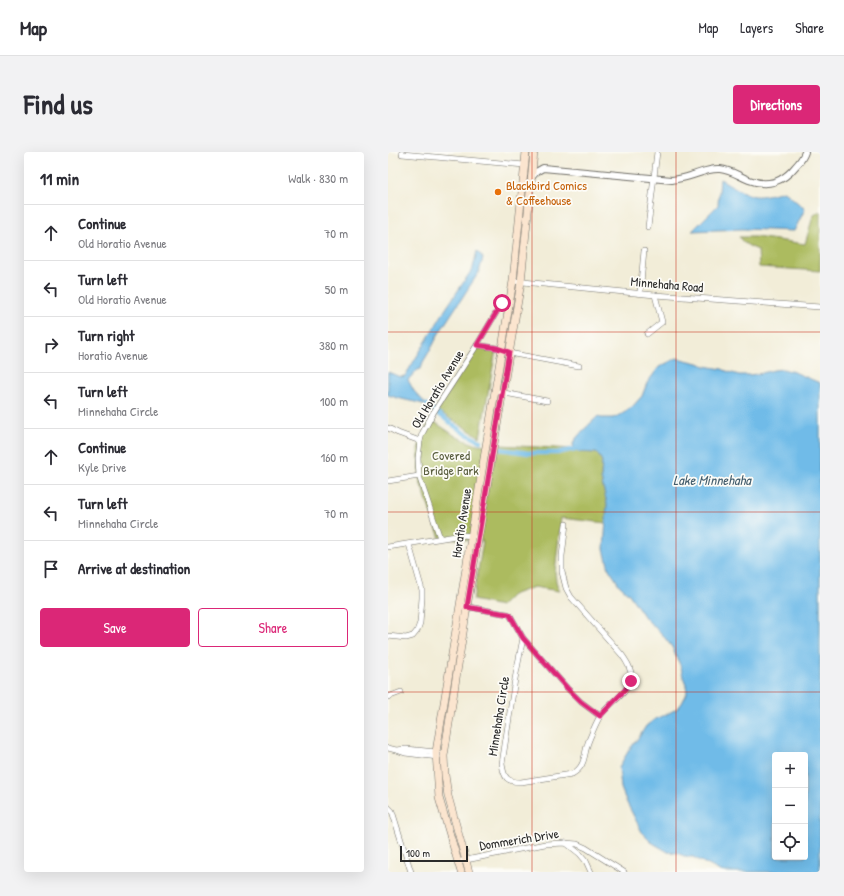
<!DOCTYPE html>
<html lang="en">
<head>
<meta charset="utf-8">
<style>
	:root { --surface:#fff; --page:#f2f2f3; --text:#2b2b33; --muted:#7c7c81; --line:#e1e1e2; --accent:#db2777 }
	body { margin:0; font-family:"Patrick Hand",sans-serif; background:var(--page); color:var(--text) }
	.controls { position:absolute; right:12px; bottom:12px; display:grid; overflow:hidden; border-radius:4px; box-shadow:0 4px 16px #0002 }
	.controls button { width:36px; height:36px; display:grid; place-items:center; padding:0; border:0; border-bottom:1px solid var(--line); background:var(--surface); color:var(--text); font:20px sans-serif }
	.scale { position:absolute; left:12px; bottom:10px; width:68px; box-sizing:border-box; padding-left:4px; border:2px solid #2b2b2b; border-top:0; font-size:11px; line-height:14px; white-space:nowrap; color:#2b2b2b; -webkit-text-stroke:3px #fdfcf7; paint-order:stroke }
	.stop { position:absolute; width:12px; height:12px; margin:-9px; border:3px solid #db2777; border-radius:50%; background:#fff }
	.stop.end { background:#db2777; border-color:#fff; box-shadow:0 1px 4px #0008 }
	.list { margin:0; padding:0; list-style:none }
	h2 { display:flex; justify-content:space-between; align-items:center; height:52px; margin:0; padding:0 16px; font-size:17px }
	h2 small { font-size:13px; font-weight:400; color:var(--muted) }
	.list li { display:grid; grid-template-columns:26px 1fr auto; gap:12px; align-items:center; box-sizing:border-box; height:56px; padding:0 16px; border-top:1px solid var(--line) }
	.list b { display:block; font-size:15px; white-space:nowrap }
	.list p { margin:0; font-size:13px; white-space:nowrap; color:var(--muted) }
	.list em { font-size:13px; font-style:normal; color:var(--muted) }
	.actions { display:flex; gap:8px; padding:12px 16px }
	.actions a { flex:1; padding:9px 0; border:1px solid var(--accent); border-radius:4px; text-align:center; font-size:14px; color:var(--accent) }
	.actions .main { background:var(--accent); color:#fff }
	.icon { flex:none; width:22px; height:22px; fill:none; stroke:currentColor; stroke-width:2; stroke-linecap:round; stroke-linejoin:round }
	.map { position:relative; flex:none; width:432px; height:720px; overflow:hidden; border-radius:4px }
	header { display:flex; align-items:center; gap:24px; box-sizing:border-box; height:56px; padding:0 20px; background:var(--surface); border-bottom:1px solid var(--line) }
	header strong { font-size:19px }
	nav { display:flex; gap:22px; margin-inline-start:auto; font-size:14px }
	.intro { display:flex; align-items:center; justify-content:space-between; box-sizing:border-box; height:96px; padding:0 24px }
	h1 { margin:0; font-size:28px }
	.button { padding:10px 18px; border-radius:4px; background:var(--accent); color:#fff; font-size:14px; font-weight:700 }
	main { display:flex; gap:24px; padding:0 24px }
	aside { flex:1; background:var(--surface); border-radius:4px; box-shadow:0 4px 16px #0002 }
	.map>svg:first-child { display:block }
	.green { fill:#acbb5e; stroke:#6c7344 }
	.water { fill:#6fbbe8; stroke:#4d738a; fill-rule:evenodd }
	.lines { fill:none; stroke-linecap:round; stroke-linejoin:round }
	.canal { stroke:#6fbbe8; stroke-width:4.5 }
	.minor-casing { stroke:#716f68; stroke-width:6 }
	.tertiary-casing { stroke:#716f68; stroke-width:8 }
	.secondary-casing { stroke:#716f68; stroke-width:8 }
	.minor { stroke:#fff; stroke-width:5 }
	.tertiary { stroke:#fff; stroke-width:6 }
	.secondary { stroke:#fbe5cf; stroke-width:7 }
	.route { stroke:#db2777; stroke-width:5 }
	.grid { fill:none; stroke:#c8321e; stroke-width:1; stroke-opacity:0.55 }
	.food-dot { fill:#e8710a; stroke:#fdfcf7; stroke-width:1.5 }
	.labels { text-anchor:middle; stroke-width:3.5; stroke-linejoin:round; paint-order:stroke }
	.food-label { font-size:13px; fill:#c56008; stroke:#fdfcf7; text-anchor:start }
	.street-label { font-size:13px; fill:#2b2b2b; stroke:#fdfcf7 }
	.park-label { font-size:13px; fill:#585d3d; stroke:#fdfcf7 }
	.water-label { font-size:14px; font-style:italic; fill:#435d6d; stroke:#fdfcf7 }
</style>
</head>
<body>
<header>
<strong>Map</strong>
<nav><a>Map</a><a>Layers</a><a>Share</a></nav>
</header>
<div class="intro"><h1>Find us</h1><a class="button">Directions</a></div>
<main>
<aside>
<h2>11 min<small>Walk · 830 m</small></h2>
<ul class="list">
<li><svg class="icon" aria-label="ahead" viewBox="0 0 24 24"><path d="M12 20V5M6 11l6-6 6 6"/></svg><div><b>Continue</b><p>Old Horatio Avenue</p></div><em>70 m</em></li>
<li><svg class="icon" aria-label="left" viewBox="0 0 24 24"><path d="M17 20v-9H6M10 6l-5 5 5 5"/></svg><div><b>Turn left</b><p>Old Horatio Avenue</p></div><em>50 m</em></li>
<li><svg class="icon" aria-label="right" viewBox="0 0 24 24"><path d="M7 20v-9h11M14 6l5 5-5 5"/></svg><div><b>Turn right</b><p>Horatio Avenue</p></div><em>380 m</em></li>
<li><svg class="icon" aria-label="left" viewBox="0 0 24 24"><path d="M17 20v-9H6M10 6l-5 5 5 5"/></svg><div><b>Turn left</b><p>Minnehaha Circle</p></div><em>100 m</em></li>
<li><svg class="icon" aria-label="ahead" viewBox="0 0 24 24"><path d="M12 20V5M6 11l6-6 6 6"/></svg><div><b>Continue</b><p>Kyle Drive</p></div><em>160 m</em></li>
<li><svg class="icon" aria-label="left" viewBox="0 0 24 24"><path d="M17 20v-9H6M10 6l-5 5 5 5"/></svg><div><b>Turn left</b><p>Minnehaha Circle</p></div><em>70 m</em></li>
<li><svg class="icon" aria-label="arrive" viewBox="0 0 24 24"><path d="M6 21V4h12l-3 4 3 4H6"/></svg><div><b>Arrive at destination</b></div></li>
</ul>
<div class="actions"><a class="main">Save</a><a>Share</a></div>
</aside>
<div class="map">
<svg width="432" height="720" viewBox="0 0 432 720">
	<rect width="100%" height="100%" fill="#fdfcf7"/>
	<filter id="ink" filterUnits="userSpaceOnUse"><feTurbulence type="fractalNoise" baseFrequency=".025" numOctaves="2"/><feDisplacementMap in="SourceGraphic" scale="8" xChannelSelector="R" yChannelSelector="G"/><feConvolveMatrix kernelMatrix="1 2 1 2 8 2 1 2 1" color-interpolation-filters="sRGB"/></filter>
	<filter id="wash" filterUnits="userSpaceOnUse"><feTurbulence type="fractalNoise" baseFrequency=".012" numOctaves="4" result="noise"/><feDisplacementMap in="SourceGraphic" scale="16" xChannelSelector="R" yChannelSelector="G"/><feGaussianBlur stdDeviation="0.9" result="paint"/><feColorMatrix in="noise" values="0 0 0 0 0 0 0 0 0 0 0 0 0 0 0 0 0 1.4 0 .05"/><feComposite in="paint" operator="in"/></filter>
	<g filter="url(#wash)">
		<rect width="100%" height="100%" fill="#f2edd8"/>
		<!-- green -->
		<g class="green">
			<path d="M 432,59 L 432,119 L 371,115 L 370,98 C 363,95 355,92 351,85 L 368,85 L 417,92 L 425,64 Z"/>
			<path d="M 89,195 L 108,198 L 92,285 L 48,258 Z"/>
			<path d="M 42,267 L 69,285 L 89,293 L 92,292 L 111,297 L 111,293 L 187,297 L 190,300 L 208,301 L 211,304 L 214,309 L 213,326 L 219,352 L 218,371 L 173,366 L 167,420 L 168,429 L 171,439 L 146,435 L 124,443 L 113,454 L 85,448 L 95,389 L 52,386 L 32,330 L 30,296 Z"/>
		</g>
		<!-- water -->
		<g class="water">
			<path d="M 332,27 C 343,33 356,42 367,44 C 373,45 389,41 396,39 L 417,57 L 406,79 L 355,77 L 304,79 L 330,53 Z"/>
			<path d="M 89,99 L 95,106 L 91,120 L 51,181 L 44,195 L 35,210 L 33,216 L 27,220 L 20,228 L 26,239 L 39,253 C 26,249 13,248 0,243 L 0,220 L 12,225 L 17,224 L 57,158 L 85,116 Z"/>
			<path d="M 289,206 L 310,211 L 317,214 L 334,217 L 341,220 L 351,223 L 360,223 L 370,222 L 386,218 L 395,217 L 406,220 L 432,231 L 432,720 L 337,720 L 332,719 L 305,705 L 296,704 L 289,701 L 280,700 L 263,690 L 255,682 L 239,651 L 233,636 L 231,615 L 241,598 L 251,585 L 258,574 L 267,567 L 281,561 L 290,556 L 294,551 L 299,541 L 298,532 L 295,525 L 293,515 L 284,495 L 273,481 L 258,467 L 241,442 L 232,434 L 221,417 L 216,397 L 219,352 L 213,326 L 214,309 L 211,304 L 208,301 L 190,300 C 188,298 185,295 185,292 C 186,286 205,269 210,264 L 213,266 L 225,266 L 234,262 L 244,255 L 254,244 L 259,231 L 271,215 ZM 387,603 L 417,603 L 417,705 L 387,705 Z"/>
		</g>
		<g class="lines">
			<!-- canal -->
			<g class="canal">
				<path d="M 39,253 L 76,281 L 92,289"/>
				<path d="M 112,297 L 141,301 L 169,301 L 187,297"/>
			</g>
		</g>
	</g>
	<g filter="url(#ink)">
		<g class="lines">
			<!-- minor casing -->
			<g class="minor-casing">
				<g id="minor">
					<path d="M 14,0 L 14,2 L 136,13"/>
					<path d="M 260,75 L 269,0"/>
					<path d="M 125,129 L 267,143 L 432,155"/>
					<path d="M 252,141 L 256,99"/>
					<path d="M 259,182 L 274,170 L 267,143"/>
					<path d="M 89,193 L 109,196 L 126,202 L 191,214"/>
					<path d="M 111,240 L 159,249"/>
					<path d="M 0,276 L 10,281 L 32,289"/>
					<path d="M 0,329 L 31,324"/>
					<path d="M 52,386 L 31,324 L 30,306 L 32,289 L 34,282 L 45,261 L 89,193 L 114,151"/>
					<path d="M 0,395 L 74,383 L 85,384"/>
					<path d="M 76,454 L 113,461 L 120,462 L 122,463 L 135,486 L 179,536 L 193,550 L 212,564"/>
					<path d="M 0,484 L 18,486 L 25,484 L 29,479 L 32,471 L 34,446 L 34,438 L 21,392"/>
					<path d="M 135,486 L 127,527 L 114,612 C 116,626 119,630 133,630 L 184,622 C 199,614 195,602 201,588 C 204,581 207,573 211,566 C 218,553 239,543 243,528 C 245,519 239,510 234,503 L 183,445 L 178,436 L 174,420 L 174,404 L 178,372"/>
					<path d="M 0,545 L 13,540"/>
					<path d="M 0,596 L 8,598 L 18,597 L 48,600 L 50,602"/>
					<path d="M 11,599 L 17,601 L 50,605"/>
					<path d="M 0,655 L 4,659 L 23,720"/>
					<path d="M 178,691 L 192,702 L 198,709 L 203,720"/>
					<path d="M 70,710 L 78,708 L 157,692 L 177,691 L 189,692 L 198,696 L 236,720"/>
				</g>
			</g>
			<!-- tertiary casing -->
			<g class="tertiary-casing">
				<path id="tertiary" d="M 143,26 L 148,20 L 155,16 L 284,28 C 290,27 296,26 302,24 C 312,21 321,16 332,17 C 343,18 351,24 361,28 C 379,35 395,30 407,15 C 411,11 415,6 417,0"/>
			</g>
			<!-- secondary casing -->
			<g class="secondary-casing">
				<g id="secondary">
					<path d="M 73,720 L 51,646 L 48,600 L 125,129 L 138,0"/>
					<path d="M 81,720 L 60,644 L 57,623 L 56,604 L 79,455 L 133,130 L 146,0"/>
				</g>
			</g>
			<!-- minor -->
			<use href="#minor" class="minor"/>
			<!-- tertiary -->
			<use href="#tertiary" class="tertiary"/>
			<!-- secondary -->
			<use href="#secondary" class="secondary"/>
		</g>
	</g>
	<g class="lines" filter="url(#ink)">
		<!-- route -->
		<path class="route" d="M 114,151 L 89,193 L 109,196 L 121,200 L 79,455 L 113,461 L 120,462 L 122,463 L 135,486 L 179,536 L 193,550 L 212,564 L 237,538 L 243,529"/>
	</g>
	<!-- grid -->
	<path class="grid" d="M 144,0 L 144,720M 288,0 L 288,720M 0,180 L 432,180M 0,360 L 432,360M 0,540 L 432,540"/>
	<!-- markers -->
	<circle class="food-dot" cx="110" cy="40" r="4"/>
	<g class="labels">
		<!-- food labels -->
		<g class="food-label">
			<text x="118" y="38">Blackbird Comics<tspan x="118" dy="15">&amp; Coffeehouse</tspan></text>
		</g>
		<!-- street labels -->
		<g class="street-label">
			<text transform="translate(279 132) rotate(5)" y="5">Minnehaha Road</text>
			<text transform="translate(49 237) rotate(-59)" y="5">Old Horatio Avenue</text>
			<text transform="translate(73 371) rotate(-81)" y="5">Horatio Avenue</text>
			<text transform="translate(110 564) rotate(-81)" y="5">Minnehaha Circle</text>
			<text transform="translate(131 687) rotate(-9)" y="5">Dommerich Drive</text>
		</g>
		<!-- park labels -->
		<g class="park-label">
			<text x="63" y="308">Covered<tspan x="63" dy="15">Bridge Park</tspan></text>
		</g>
		<!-- water labels -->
		<g class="water-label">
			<text x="324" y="333">Lake Minnehaha</text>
		</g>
	</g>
</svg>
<div class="controls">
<button>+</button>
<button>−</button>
<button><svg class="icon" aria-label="locate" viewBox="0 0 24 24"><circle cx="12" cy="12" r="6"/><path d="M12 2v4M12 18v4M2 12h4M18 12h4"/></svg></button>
</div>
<div class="scale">100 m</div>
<div class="stop" style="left:114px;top:151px"></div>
<div class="stop end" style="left:243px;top:529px"></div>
</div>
</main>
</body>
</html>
